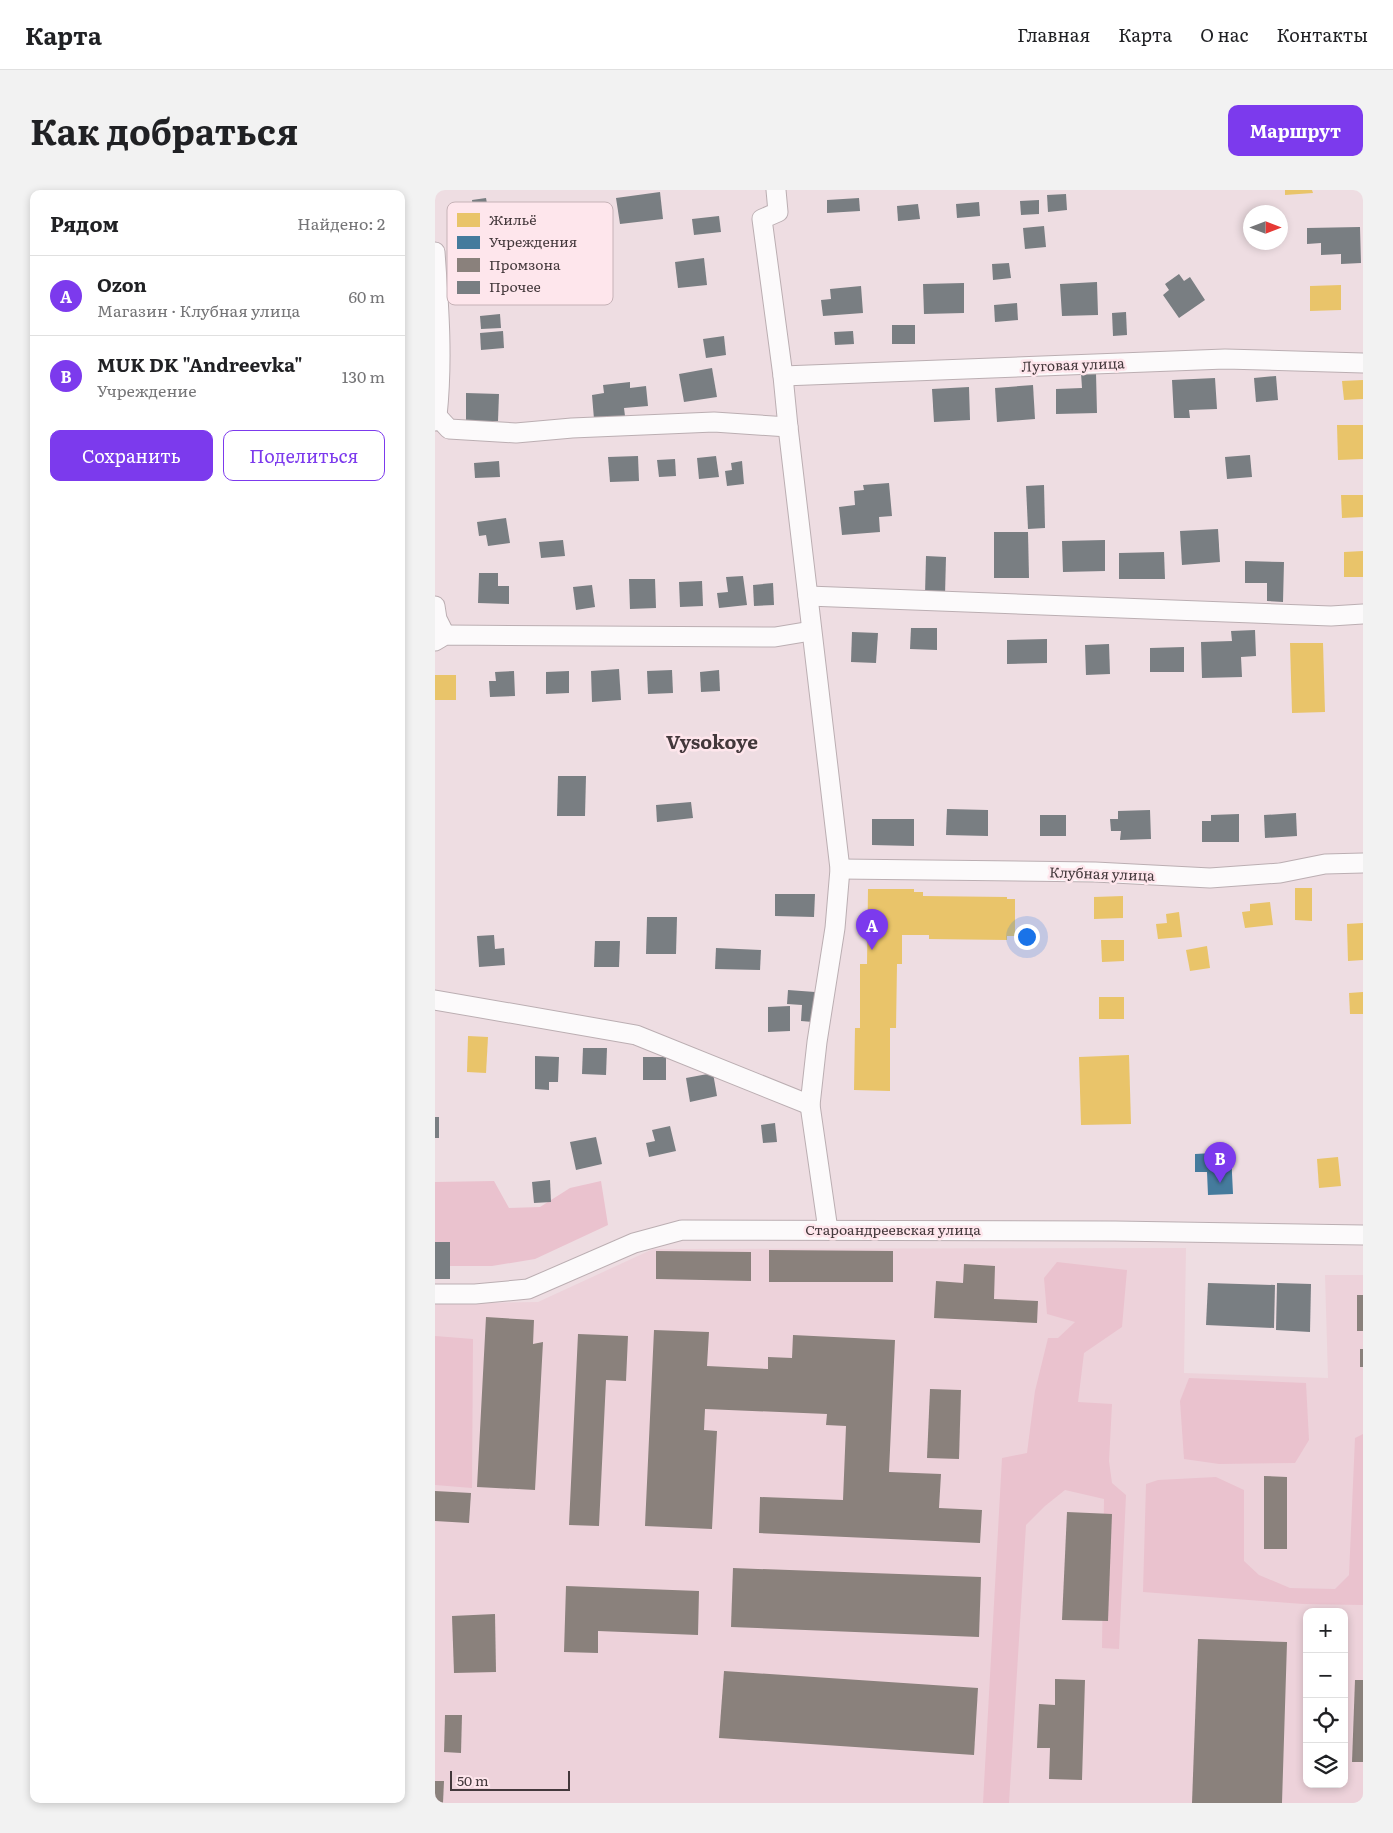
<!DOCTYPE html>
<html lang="ru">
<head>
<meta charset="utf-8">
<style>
	:root { --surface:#fff; --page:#f2f2f2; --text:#202124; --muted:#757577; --line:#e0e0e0; --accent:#7c3aed }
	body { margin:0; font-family:Literata,serif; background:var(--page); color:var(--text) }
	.controls { position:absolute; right:15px; bottom:15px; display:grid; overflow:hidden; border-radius:10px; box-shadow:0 2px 8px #0003 }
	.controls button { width:45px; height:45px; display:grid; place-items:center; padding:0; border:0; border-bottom:1px solid var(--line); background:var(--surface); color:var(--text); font:25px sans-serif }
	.compass { position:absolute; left:808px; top:15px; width:45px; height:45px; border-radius:50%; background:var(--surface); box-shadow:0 2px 8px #0003; rotate:90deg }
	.scale { position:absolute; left:15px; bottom:12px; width:120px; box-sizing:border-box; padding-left:5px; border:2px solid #43383b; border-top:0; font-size:14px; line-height:18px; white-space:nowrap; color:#43383b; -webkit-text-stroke:4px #fee6ec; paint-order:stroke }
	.you { position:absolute; left:591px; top:746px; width:18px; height:18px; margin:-12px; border:4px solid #fff; border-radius:50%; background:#1a73e8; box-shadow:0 0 0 8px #1a73e833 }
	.badge { display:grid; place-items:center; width:32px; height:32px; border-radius:50%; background:var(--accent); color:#fff; font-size:16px; font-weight:700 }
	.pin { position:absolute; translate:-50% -41px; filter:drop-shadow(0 1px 2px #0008) }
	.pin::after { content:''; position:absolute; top:26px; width:18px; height:15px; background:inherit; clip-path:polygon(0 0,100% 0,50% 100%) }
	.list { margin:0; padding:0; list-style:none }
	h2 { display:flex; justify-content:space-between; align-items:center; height:65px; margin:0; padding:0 20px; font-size:21px }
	h2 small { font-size:16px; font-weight:400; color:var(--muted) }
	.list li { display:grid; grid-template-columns:32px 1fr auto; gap:15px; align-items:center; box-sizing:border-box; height:80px; padding:0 20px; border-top:1px solid var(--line) }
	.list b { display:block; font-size:19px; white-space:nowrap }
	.list p { margin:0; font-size:16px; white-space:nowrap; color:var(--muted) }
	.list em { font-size:16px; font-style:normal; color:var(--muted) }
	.actions { display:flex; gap:10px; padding:15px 20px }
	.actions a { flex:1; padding:11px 0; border:1px solid var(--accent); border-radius:10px; text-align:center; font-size:18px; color:var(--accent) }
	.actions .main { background:var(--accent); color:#fff }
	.icon { flex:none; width:28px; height:28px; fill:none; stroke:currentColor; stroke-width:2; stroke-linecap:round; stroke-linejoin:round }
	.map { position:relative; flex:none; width:928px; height:1613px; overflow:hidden; border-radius:10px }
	header { display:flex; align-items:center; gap:30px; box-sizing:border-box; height:70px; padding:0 25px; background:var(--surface); border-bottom:1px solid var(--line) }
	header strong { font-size:24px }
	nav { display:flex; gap:28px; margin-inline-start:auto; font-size:18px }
	.intro { display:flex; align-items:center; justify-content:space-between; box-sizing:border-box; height:120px; padding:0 30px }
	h1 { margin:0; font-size:35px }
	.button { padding:12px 22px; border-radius:10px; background:var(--accent); color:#fff; font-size:18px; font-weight:700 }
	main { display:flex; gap:30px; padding:0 30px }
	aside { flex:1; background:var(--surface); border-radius:10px; box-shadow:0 2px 8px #0003 }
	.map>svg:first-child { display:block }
	.built { fill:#edd2da; fill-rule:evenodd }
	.green { fill:#eac2ce }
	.homes { fill:#e9c46a }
	.public { fill:#457b9d }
	.industry { fill:#8a817c }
	.building { fill:#797e82 }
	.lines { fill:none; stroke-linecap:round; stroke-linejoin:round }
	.street-casing { stroke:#bbaeb2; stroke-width:21 }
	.street { stroke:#fcfafb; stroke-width:19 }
	.labels { text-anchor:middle; stroke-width:5; stroke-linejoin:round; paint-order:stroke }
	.street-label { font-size:14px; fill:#43383b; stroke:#fee6ec }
	.district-label { font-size:19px; font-weight:bold; fill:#43383b; stroke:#fee6ec }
	.key { fill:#fee6ec; stroke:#c6b2b7; stroke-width:1 }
	.key-label { font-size:14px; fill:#43383b }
</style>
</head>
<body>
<header>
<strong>Карта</strong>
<nav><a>Главная</a><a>Карта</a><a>О нас</a><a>Контакты</a></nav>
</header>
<div class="intro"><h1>Как добраться</h1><a class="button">Маршрут</a></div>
<main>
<aside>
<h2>Рядом<small>Найдено: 2</small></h2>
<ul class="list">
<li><span class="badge">A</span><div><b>Ozon</b><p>Магазин · Клубная улица</p></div><em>60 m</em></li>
<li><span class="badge">B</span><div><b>MUK DK &quot;Andreevka&quot;</b><p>Учреждение</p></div><em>130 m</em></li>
</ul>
<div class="actions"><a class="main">Сохранить</a><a>Поделиться</a></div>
</aside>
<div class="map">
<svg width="928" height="1613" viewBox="0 0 928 1613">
	<rect width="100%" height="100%" fill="#eedde2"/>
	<!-- built -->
	<path class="built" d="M 751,1058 L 749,1183 L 893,1188 L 890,1085 L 928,1085 L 928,1613 L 0,1613 L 0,1114 L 103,1112 L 218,1059 ZM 872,1422 L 909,1422 L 909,1594 L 872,1594 Z"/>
	<!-- green -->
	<g class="green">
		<path d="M 59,991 L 74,1018 L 105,1017 L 135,998 L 166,991 L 173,1035 L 100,1069 L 57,1076 L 0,1076 L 0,992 Z"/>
		<path d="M 622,1072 L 692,1080 L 687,1137 L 649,1163 L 643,1212 L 677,1214 L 674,1271 L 677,1293 L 691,1305 L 684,1459 L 667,1458 L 669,1309 L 630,1300 L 610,1316 L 591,1335 L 574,1613 L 548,1613 L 567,1268 L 592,1263 L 600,1201 L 613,1148 L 623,1148 L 640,1132 L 612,1124 L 609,1088 Z"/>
		<path d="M 0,1146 L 38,1149 L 37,1298 L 0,1295 Z"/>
		<path d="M 754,1188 L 871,1193 L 874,1250 L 860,1273 L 784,1274 L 749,1269 L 745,1211 Z"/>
		<path d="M 928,1244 L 928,1415 L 868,1414 L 708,1402 L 711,1294 L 723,1290 L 781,1287 L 809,1300 L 809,1371 L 824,1385 L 855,1398 L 900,1399 L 914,1385 L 920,1248 Z"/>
	</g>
	<!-- homes -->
	<g class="homes">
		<path d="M 850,0 L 877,0 L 878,3 L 850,5 Z"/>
		<path d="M 906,95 L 906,120 L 875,121 L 875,96 Z"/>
		<path d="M 928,190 L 928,209 L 909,210 L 907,191 Z"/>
		<path d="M 902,235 L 928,235 L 928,269 L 903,270 Z"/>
		<path d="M 906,305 L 928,305 L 928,327 L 907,328 Z"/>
		<path d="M 928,361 L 928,387 L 909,387 L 909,362 Z"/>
		<path d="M 855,453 L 888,453 L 890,522 L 857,523 Z"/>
		<rect x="0" y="485" width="21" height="25"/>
		<path d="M 860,698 L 877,698 L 877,731 L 860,730 Z"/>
		<path d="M 433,699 L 479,699 L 479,702 L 488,702 L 488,706 L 572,707 L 572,709 L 580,709 L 580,746 L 572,746 L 572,750 L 494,749 L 494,745 L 467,745 L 467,774 L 462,774 L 461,838 L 455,838 L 455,901 L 419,900 L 420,838 L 425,838 L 425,774 L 432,774 Z"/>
		<path d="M 688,706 L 688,728 L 659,729 L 659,707 Z"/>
		<path d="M 835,712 L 838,735 L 810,738 L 807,722 L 815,721 L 815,714 Z"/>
		<path d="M 744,722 L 747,747 L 723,749 L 721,734 L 732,733 L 731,724 Z"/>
		<path d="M 928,733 L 928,770 L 913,771 L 912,734 Z"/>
		<path d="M 666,750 L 689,750 L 689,771 L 667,772 Z"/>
		<path d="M 772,756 L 775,778 L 755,781 L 751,760 Z"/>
		<path d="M 928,802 L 928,824 L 915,824 L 914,803 Z"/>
		<rect x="664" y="807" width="25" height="22"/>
		<path d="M 33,846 L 53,847 L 51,883 L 32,882 Z"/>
		<path d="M 694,865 L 696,934 L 646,935 L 644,867 Z"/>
		<path d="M 903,967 L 906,996 L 884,998 L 882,969 Z"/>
	</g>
	<!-- public -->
	<path class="public" d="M 796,962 L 798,1004 L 773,1005 L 772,982 L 760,982 L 760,964 Z"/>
	<!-- industry -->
	<g class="industry">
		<path d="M 334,1060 L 458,1061 L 458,1092 L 334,1092 Z"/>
		<path d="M 221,1061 L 316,1062 L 316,1091 L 221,1089 Z"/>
		<path d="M 529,1074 L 560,1076 L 559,1109 L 603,1111 L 602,1133 L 499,1128 L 501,1091 L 528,1093 Z"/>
		<rect x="922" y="1105" width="6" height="36"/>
		<path d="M 51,1127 L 99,1130 L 98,1154 L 108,1152 L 100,1300 L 42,1297 Z"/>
		<path d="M 219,1140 L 274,1142 L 272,1176 L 333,1179 L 333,1167 L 357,1168 L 358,1145 L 460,1150 L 454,1282 L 506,1284 L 504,1318 L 547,1320 L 545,1353 L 324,1343 L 325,1307 L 408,1310 L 411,1236 L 391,1235 L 392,1224 L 270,1219 L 269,1240 L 282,1241 L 277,1339 L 210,1336 Z"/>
		<path d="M 143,1144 L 193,1146 L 191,1191 L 171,1190 L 164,1336 L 134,1335 Z"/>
		<rect x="925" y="1159" width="3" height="18"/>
		<path d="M 495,1199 L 526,1200 L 524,1269 L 492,1268 Z"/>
		<path d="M 829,1286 L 852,1287 L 852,1359 L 829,1359 Z"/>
		<path d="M 0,1301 L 36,1303 L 34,1333 L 0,1331 Z"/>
		<path d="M 632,1322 L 677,1324 L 673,1431 L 627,1430 Z"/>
		<path d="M 298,1378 L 546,1387 L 544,1447 L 296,1437 Z"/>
		<path d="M 131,1396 L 264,1401 L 263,1445 L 163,1441 L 163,1463 L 129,1462 Z"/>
		<path d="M 60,1424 L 61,1482 L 19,1483 L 17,1426 Z"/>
		<path d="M 763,1449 L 852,1452 L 847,1613 L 757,1613 Z"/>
		<path d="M 289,1481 L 543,1498 L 539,1565 L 284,1548 Z"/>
		<path d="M 620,1489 L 650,1490 L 647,1590 L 614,1589 L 615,1558 L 602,1558 L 604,1514 L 620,1515 Z"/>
		<path d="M 920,1490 L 928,1490 L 928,1572 L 917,1572 Z"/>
		<path d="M 10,1525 L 27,1525 L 26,1563 L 9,1562 Z"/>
		<path d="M 0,1591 L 9,1591 L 8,1613 L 0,1613 Z"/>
	</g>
	<!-- building -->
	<g class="building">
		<path d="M 225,2 L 228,29 L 185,34 L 181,8 Z"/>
		<path d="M 631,4 L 632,20 L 613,22 L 612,5 Z"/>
		<path d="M 51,8 L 53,19 L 59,18 L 61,37 L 40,39 L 37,10 Z"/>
		<path d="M 424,8 L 425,21 L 392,23 L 392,10 Z"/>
		<path d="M 604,10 L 604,24 L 586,25 L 585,11 Z"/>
		<path d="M 544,12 L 545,26 L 522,28 L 521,14 Z"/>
		<path d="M 483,14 L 485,29 L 463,31 L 462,16 Z"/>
		<path d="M 284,26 L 286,42 L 259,45 L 257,29 Z"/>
		<path d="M 609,36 L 611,57 L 590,59 L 588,38 Z"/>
		<path d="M 925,37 L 926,73 L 906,74 L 906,64 L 886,65 L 886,53 L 872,54 L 872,38 Z"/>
		<path d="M 269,68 L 272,95 L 243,98 L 240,72 Z"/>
		<path d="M 574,73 L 576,88 L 558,90 L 557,74 Z"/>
		<path d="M 744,84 L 749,91 L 755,87 L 770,110 L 744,128 L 728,105 L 734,100 L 730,94 Z"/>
		<path d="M 662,92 L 663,125 L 627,126 L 625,94 Z"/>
		<path d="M 529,93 L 529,123 L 489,124 L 488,94 Z"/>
		<path d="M 426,96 L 428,123 L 388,126 L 386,110 L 396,109 L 395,99 Z"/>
		<path d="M 582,113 L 583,130 L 560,132 L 559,115 Z"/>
		<path d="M 691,122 L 692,145 L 678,146 L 677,123 Z"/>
		<path d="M 65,124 L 66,138 L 46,139 L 45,126 Z"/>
		<rect x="457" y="135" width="23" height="19"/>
		<path d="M 68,141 L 69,158 L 46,160 L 45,143 Z"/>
		<path d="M 418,141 L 419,154 L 400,155 L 399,142 Z"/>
		<path d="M 289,146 L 291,165 L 271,168 L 268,149 Z"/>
		<path d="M 277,178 L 282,207 L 249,212 L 244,184 Z"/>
		<path d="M 646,183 L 661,183 L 662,223 L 621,224 L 621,199 L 647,198 Z"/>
		<path d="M 841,186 L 843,210 L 821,212 L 819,188 Z"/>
		<path d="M 780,188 L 782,219 L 754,220 L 755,228 L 739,228 L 737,190 Z"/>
		<path d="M 195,192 L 195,198 L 211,196 L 213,216 L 189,218 L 190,226 L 159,229 L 157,205 L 169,203 L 168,195 Z"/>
		<path d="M 598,195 L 600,229 L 562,232 L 560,198 Z"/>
		<path d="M 534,197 L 535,230 L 499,232 L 497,199 Z"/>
		<path d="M 31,203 L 64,204 L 63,231 L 31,231 Z"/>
		<path d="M 815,265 L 817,287 L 792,289 L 790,267 Z"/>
		<path d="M 203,266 L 204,291 L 175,292 L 173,267 Z"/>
		<path d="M 281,266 L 284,287 L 264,289 L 262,268 Z"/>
		<path d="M 240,269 L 241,286 L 224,287 L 222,270 Z"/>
		<path d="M 64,271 L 65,287 L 40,288 L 39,273 Z"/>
		<path d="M 307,271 L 309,294 L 292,296 L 290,281 L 297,280 L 296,273 Z"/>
		<path d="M 454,293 L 457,326 L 444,327 L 445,342 L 407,345 L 404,317 L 420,315 L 419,301 L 429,300 L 428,295 Z"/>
		<path d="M 609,295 L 610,338 L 593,339 L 591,296 Z"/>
		<path d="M 71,328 L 75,353 L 53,356 L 51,345 L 44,346 L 42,332 Z"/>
		<path d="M 783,339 L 785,372 L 747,375 L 745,341 Z"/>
		<path d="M 559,342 L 593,342 L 594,388 L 559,388 Z"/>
		<path d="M 128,350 L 130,366 L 106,368 L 104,352 Z"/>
		<path d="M 670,350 L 670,381 L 628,382 L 627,351 Z"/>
		<path d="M 729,362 L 730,389 L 684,389 L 684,363 Z"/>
		<path d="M 491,366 L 511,367 L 510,405 L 490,404 Z"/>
		<path d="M 810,371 L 849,372 L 848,412 L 832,411 L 832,393 L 810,393 Z"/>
		<path d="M 44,383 L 63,383 L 63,396 L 74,396 L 74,414 L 43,413 Z"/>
		<path d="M 308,386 L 312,415 L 284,418 L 282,403 L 293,402 L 291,387 Z"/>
		<path d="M 194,389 L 220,389 L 221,418 L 195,419 Z"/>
		<path d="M 267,391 L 268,416 L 245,417 L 244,392 Z"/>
		<path d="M 338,393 L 339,415 L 319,416 L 318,395 Z"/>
		<path d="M 157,395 L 160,417 L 141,420 L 138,397 Z"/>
		<path d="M 476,438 L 502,438 L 502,460 L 475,459 Z"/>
		<path d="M 820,440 L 821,466 L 806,467 L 807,487 L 767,488 L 766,452 L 797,451 L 796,441 Z"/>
		<path d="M 417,442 L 443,443 L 441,473 L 416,472 Z"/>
		<path d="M 612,449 L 612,473 L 572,474 L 572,450 Z"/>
		<path d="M 674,454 L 675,484 L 651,485 L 650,455 Z"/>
		<path d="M 749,457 L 749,482 L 715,482 L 715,458 Z"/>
		<path d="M 184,479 L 186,510 L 157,512 L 156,481 Z"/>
		<path d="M 237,480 L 238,503 L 213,504 L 212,481 Z"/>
		<path d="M 284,480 L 285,501 L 266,502 L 265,482 Z"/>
		<path d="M 79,481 L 80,506 L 55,507 L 54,491 L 61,491 L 60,482 Z"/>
		<path d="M 134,481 L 134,503 L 111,504 L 111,482 Z"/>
		<path d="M 123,586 L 151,586 L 150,626 L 122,626 Z"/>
		<path d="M 256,612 L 258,628 L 222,632 L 221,615 Z"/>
		<path d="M 512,619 L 553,620 L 553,646 L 511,645 Z"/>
		<path d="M 715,620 L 716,649 L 685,650 L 686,641 L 676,641 L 675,629 L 683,629 L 683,621 Z"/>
		<path d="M 861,623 L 862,646 L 830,648 L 829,625 Z"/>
		<path d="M 804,624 L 804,652 L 767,652 L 767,631 L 776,631 L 776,625 Z"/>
		<rect x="605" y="625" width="26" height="21"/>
		<path d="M 437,629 L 479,629 L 479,656 L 437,655 Z"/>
		<path d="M 340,704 L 380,704 L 379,727 L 340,726 Z"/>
		<path d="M 212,727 L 242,727 L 241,764 L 211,764 Z"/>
		<path d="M 59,745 L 60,759 L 69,758 L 70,775 L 44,777 L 42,746 Z"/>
		<path d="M 160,751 L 185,751 L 184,777 L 159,777 Z"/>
		<path d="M 281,758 L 326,760 L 325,780 L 280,779 Z"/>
		<path d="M 353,800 L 380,802 L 378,832 L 366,831 L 367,815 L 352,814 Z"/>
		<path d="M 355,816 L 355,841 L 333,842 L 333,817 Z"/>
		<path d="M 148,858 L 172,858 L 171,885 L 147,884 Z"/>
		<path d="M 100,866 L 124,867 L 123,892 L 114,892 L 114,900 L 100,899 Z"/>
		<rect x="208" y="867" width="23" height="23"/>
		<path d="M 278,883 L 282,906 L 255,912 L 251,888 Z"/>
		<rect x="0" y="927" width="4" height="21"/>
		<path d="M 340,933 L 342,952 L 328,953 L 326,935 Z"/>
		<path d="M 235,936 L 241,961 L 214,967 L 211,953 L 220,951 L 217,940 Z"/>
		<path d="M 161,947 L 167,974 L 141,980 L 135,952 Z"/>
		<path d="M 115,990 L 116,1012 L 99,1013 L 97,992 Z"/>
		<rect x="0" y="1052" width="15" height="37"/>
		<path d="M 773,1093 L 840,1095 L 839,1138 L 771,1135 Z"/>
		<path d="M 842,1093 L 876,1094 L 875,1142 L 841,1140 Z"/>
	</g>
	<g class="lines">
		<!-- street casing -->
		<g class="street-casing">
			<g id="street">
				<path d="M 341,0 L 343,22 L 327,29 L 348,186 L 353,237"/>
				<path d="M 0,62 C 4,117 8,171 2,226 L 0,231"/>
				<path d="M 348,186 L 790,169 L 928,173"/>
				<path d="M 0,226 L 2,226 L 14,239 L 81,243 L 137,238 L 279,232 L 353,237 L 405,679 L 400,738 L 382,852 L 375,915 L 393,1040"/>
				<path d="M 373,406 L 896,426 L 928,424"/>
				<path d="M 0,416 L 2,429 L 10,445"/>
				<path d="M 0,451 L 10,445 L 340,447 L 376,441"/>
				<path d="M 405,679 L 660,682 L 775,688 L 845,683 L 890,674 L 928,673"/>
				<path d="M 0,810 L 201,845 L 375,915"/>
				<path d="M 0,1104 L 40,1104 L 93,1099 L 199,1053 L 247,1040 L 680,1041 L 928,1045"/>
			</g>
		</g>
		<!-- street -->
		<use href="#street" class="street"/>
	</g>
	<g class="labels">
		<!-- street labels -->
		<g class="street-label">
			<text transform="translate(638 175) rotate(-2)" y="5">Луговая улица</text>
			<text transform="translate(667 684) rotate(2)" y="5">Клубная улица</text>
			<text x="458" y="1045">Староандреевская улица</text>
		</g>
		<!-- district labels -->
		<g class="district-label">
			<text x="277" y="559">Vysokoye</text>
		</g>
	</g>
	<!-- legend -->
	<rect x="12" y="12" width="166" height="103" rx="8" class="key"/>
	<rect x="22" y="23" width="23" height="14" fill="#e9c46a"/>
	<rect x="22" y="46" width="23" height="13" fill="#457b9d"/>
	<rect x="22" y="68" width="23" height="14" fill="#8a817c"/>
	<rect x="22" y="91" width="23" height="13" fill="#797e82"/>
	<g class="key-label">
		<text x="54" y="35">Жильё</text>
		<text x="54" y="57">Учреждения</text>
		<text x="54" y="80">Промзона</text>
		<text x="54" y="102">Прочее</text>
	</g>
</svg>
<div class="controls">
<button>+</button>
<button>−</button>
<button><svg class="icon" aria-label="locate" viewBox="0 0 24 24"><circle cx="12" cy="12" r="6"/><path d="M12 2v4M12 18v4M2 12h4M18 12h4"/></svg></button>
<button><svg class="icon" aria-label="layers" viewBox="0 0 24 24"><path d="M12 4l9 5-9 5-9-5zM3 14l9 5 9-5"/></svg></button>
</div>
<svg class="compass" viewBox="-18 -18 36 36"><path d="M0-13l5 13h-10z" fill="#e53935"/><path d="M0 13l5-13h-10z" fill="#757577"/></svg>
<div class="scale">50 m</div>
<div class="you"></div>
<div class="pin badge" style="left:437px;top:760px">A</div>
<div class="pin badge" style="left:785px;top:993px">B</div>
</div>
</main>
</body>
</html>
